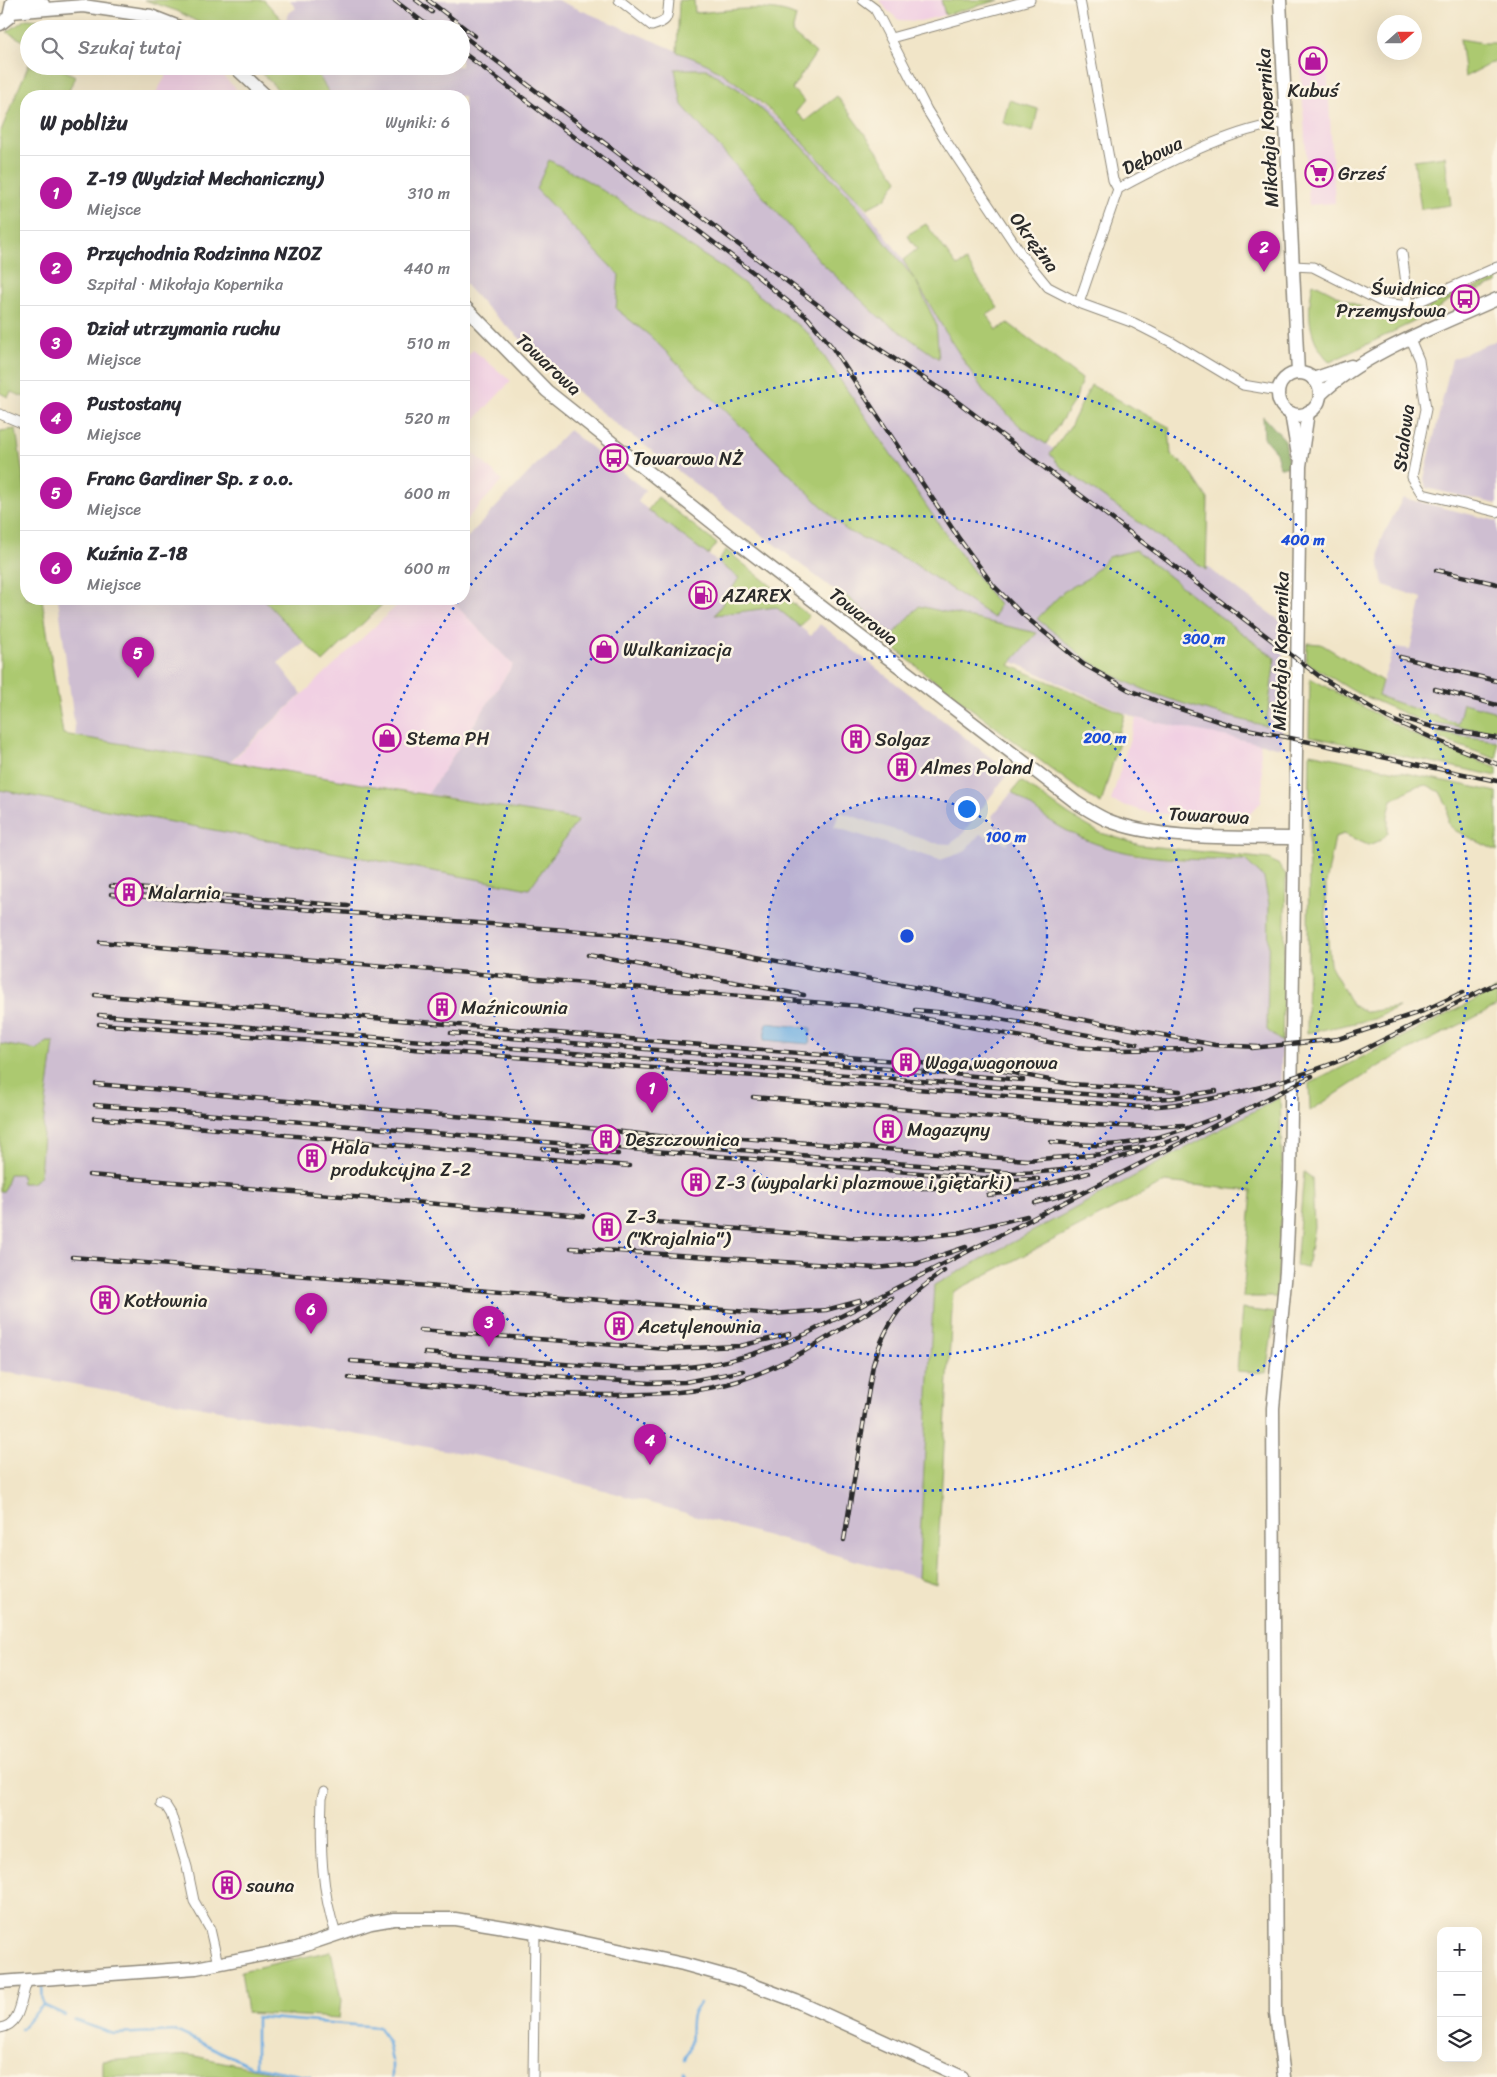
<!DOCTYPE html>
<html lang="pl">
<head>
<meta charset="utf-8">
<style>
	:root { --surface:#fff; --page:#f2f2f3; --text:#2b2b33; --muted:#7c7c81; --line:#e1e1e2; --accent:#b5179e }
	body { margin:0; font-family:Sriracha,sans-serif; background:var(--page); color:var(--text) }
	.controls { position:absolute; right:15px; bottom:15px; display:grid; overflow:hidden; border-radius:10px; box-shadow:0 5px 20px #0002 }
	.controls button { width:45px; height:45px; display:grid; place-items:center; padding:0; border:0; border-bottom:1px solid var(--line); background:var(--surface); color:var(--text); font:25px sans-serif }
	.compass { position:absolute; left:1377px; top:15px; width:45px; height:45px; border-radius:50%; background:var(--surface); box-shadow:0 5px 20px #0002; rotate:69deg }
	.you { position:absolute; left:966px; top:808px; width:18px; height:18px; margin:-12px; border:4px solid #fff; border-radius:50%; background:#1a73e8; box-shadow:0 0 0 8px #1a73e833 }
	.badge { display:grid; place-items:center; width:32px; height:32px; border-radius:50%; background:var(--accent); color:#fff; font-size:16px; font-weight:700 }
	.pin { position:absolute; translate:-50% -41px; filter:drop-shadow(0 1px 2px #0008) }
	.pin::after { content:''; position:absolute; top:26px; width:18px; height:15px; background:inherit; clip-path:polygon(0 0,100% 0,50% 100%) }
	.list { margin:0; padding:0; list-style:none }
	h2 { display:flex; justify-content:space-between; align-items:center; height:65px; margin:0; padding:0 20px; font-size:21px }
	h2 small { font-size:16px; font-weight:400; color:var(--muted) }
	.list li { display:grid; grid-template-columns:32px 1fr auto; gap:15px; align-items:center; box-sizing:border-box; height:75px; padding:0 20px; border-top:1px solid var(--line) }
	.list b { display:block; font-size:19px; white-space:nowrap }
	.list p { margin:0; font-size:16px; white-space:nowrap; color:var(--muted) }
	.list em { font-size:16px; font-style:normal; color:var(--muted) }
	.icon { flex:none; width:28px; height:28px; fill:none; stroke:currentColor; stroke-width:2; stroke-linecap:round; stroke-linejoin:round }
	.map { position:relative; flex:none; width:1497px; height:2077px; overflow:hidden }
	.search { position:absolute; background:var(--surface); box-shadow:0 5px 20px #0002; left:20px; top:20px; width:450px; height:55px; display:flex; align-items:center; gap:12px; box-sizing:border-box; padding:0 18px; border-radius:28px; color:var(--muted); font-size:19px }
	.panel { position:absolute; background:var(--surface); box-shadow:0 5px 20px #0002; left:20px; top:90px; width:450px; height:515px; border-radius:20px }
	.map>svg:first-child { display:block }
	.built { fill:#f1d0e3 }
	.industrial { fill:#cebed1 }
	.green { fill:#acc96f; stroke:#6c7a4d }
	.forest { fill:#89ad62; stroke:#5a6c46 }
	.water { fill:#6eade1; stroke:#4c6c86 }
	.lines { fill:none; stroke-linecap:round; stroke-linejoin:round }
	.stream { stroke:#6eade1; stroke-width:2.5 }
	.street-casing { stroke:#8e887a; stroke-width:11 }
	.secondary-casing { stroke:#8e887a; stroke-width:15 }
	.street { stroke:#fff; stroke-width:9 }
	.secondary { stroke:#fff; stroke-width:12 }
	.rail-casing { stroke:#2b2b2b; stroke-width:4.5 }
	.rail { stroke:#fcf5e5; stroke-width:2.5; stroke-dasharray:8; stroke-linecap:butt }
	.ring { fill:none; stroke:#1d4ed8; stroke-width:2.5; stroke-dasharray:2.5 5 }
	.labels { text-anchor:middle; stroke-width:5; stroke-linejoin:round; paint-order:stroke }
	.poi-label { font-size:19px; fill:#2b2b2b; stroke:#fcf5e5; text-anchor:start }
	.street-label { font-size:19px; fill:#2b2b2b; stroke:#fcf5e5 }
	.centre { fill:#1d4ed8; stroke:#fcf5e5; stroke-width:2.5 }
	.ring-label { font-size:15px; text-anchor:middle; font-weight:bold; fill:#1d4ed8; stroke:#fcf5e5; stroke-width:5; stroke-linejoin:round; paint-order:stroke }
</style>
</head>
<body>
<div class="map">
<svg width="1497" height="2077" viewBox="0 0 1497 2077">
	<rect width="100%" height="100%" fill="#fcf5e5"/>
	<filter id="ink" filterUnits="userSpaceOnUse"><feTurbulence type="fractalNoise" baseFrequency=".02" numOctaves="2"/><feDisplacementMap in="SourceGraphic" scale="10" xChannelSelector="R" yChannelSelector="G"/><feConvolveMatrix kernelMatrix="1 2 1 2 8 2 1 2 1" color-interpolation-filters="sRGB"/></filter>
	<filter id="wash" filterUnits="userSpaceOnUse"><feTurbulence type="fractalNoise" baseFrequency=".0096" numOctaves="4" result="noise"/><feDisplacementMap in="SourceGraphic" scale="20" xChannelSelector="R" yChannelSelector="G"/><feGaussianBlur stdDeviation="1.12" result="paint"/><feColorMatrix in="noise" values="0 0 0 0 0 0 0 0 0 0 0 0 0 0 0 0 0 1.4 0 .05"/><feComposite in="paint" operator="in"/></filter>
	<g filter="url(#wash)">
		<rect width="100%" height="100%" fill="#f1e5c8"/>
		<!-- built -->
		<g class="built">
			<path d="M 880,0 L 941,0 L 945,15 L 920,21 L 899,20 L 887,10 Z"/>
			<path d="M 1326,50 L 1335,203 L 1309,205 L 1300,52 Z"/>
			<path d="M 172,66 L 212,66 L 244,96 L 154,96 Z"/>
			<path d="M 473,350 L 511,381 L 464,431 L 464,359 Z"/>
			<path d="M 464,443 L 502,481 L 464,522 Z"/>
			<path d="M 404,599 L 450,599 L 513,665 L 428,794 L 228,764 Z"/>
			<path d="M 1136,718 L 1260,742 L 1263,785 L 1261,802 L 1247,817 L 1190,816 L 1146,812 L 1111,801 Z"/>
		</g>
		<!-- industrial -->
		<g class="industrial">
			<path d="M 290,0 L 557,0 L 708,64 L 741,87 L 805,143 L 859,200 L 915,275 L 949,338 L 985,393 L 1021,427 L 1106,485 L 1116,500 L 1283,623 L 1282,748 L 1136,718 L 972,643 L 944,674 L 593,406 L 483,304 L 464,283 L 464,96 L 331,96 L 313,66 L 461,66 L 461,29 L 290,29 L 285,21 L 289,13 L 296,8 Z"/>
			<path d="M 1497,340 L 1497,504 L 1426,488 L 1424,479 L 1452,359 Z"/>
			<path d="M 569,430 L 645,490 L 638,502 L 739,578 L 716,615 L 776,607 L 811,636 L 820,624 L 1009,772 L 961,836 L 950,844 L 934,843 L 840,812 L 834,827 L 940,860 L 964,852 L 980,834 L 1007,844 L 1011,835 L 995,827 L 992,816 L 1012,792 L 1062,828 L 1094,842 L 1134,855 L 1178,860 L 1245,860 L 1264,878 L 1269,904 L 1267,1029 L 1282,1042 L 1280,1097 L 934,1285 L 918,1578 L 489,1458 L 0,1371 L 0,790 L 529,889 L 578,820 L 428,794 L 513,665 L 450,599 L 464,599 L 464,541 Z"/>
			<path d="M 1403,498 L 1497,521 L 1497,753 L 1433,732 L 1436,716 L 1378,696 L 1394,647 L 1410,649 L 1422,598 L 1384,585 L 1379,567 L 1380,541 Z"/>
			<path d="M 58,599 L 263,599 L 304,642 L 278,663 L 302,694 L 228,763 L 76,737 Z"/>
		</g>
		<!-- green -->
		<g class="green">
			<path d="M 145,0 L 264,0 L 290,29 L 211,29 L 177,11 Z"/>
			<path d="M 679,0 L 694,0 L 695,13 C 724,11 770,3 796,16 L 792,33 L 816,53 L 792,89 L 805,101 L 796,112 L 805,121 L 837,96 L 898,180 L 885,199 L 867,208 C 816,159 771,101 709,65 C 699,60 688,56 677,52 Z"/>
			<path d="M 941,0 L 999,0 L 945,15 Z"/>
			<path d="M 26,19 L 81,22 L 90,29 L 29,29 L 29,44 L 7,32 Z"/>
			<path d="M 1460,39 L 1484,43 L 1497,43 L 1497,60 L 1465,77 Z"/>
			<path d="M 29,64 L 29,66 L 56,66 L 75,76 L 67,96 L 26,96 L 26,393 L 24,397 L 11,392 L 8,397 L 0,393 L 0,133 Z"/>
			<path d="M 255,66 L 313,66 L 331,96 L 284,96 Z"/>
			<path d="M 675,69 L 706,69 L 741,91 L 801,145 L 852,200 L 914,279 L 903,260 L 917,249 L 907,235 L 926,224 L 957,266 L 966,261 L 998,308 L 987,315 L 997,330 L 1008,323 L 1082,379 L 1076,398 L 1046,444 L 1021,427 L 985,393 L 949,338 L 915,279 L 936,324 L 939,359 L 879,317 L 821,262 L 682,105 Z"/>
			<path d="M 1009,100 L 1038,109 L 1033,132 L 1003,123 Z"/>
			<path d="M 1445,156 L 1451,205 L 1421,209 L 1414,160 Z"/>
			<path d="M 549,160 L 588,181 L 725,269 L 808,333 L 947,536 L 999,605 L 994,618 L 910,561 L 846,530 L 650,336 L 616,309 L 619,275 L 536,189 Z"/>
			<path d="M 1497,278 L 1497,283 L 1447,301 L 1432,313 L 1330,362 C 1307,339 1307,312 1313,283 C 1352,302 1387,328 1430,308 L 1428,302 L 1464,286 L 1468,291 Z"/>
			<path d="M 1091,385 L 1169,427 L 1171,455 L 1187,467 L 1208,499 L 1206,570 L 1061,467 L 1050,454 L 1071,425 Z"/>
			<path d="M 16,429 L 26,496 L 26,599 L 42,599 L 63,734 L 578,820 L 529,889 L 0,790 L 0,431 Z"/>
			<path d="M 658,497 L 717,544 L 708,555 L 648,510 Z"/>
			<path d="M 726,550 L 809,616 L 800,627 L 776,607 L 715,615 L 739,578 L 718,562 Z"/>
			<path d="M 1136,550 L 1210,609 L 1275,658 L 1266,726 C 1208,711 1146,697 1094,664 C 1074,651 1056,633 1037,619 L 1063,592 L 1088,578 L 1108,557 Z"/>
			<path d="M 845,595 L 893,635 L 919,606 L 1037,633 L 1009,665 L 1125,714 L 1119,733 L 1095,728 L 1093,736 L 1119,741 L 1101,804 L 1078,789 L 932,679 L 839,603 Z"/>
			<path d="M 263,599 L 388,599 L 323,662 Z"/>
			<path d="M 1307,643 L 1321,644 L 1382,681 L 1378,696 L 1458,724 L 1463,703 L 1497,712 L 1497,733 L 1419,720 L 1353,691 L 1306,662 Z"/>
			<path d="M 1310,678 L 1428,742 L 1497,768 L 1497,776 L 1309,736 Z"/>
			<path d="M 1433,732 L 1497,741 L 1497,759 L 1440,739 Z"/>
			<path d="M 1310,753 L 1497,792 L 1497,851 L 1456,831 L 1448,824 L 1448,807 L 1440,792 L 1427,785 L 1414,787 L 1392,800 L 1388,815 L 1388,833 L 1381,840 L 1368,845 L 1344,834 L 1335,837 L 1326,884 L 1326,916 L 1330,964 L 1352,1005 L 1367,1012 L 1399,1007 L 1374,1019 L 1307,1033 Z"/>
			<path d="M 1021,781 L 1069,815 L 1098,832 L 1140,845 L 1269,859 L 1279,865 L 1286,875 L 1282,1042 L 1267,1030 L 1269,904 L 1264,878 L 1245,860 C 1182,860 1118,861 1062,828 C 1044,818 1028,804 1012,792 Z"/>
			<path d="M 1497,989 L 1497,1006 L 1384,1063 L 1310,1111 L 1309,1084 Z"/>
			<path d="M 46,1042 L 54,1042 L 44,1118 L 40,1177 L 32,1183 L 22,1183 L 21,1174 L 9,1174 L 4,1191 L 0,1191 L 0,1044 L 38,1050 Z"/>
			<path d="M 1280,1097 L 1283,1186 L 1277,1297 L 1243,1297 L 1252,1191 L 1165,1182 L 953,1292 L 936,1584 L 918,1578 L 934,1285 Z"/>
			<path d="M 1304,1172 L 1312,1178 L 1314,1227 L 1307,1268 L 1296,1266 Z"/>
			<path d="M 1242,1309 L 1275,1313 L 1266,1373 L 1237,1371 Z"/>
			<path d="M 331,1951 L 341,2000 L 339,2018 L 247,2013 L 241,1971 Z"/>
			<path d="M 190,2055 L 294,2077 L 103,2077 L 103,2061 Z"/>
		</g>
		<!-- forest -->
		<path class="forest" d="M 1263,416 L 1285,440 L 1289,467 L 1280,467 L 1276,452 L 1264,438 Z"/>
		<!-- water -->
		<path class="water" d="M 766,1023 L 811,1028 L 809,1044 L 764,1040 Z"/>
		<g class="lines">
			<!-- stream -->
			<g class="stream">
				<path d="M 42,1985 L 43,2005"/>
				<path d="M 74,2020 L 114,2034 L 176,2031 L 251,2066 L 310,2077"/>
				<path d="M 21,2029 L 43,2005 L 65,2015"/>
				<path d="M 684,2060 C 685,2055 688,2053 689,2049 C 694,2033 685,2015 700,2003"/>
				<path d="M 256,2067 L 256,2017 L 379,2027 L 388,2043 L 392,2060"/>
				<path d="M 684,2071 L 684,2077"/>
				<path d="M 392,2077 L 392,2064"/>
			</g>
		</g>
	</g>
	<g filter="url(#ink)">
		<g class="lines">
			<!-- street casing -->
			<g class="street-casing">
				<g id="street">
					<path d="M 619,0 L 652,26 C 670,21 667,17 669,0"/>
					<path d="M 863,0 L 875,9 L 882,22 L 927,110 L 948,144 L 1022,255 L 1048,287 L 1079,303 L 1134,323 L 1173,343 L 1243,385 L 1279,391"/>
					<path d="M 1080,0 L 1113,180 L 1118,189"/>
					<path d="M 891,38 L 1030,0"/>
					<path d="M 1402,253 L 1409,306"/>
					<path d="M 1293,266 L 1313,267 L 1384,303 L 1409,306 L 1497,267"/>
					<path d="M 1079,303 L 1118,189 C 1162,165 1237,126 1286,123"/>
					<path d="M 1410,339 L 1419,360 L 1426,409 L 1412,477 L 1423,494 L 1497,512"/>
					<path d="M 0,414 L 24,424 L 26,422"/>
					<path d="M 324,1792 L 322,1798 C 320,1845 321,1890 336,1934"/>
					<path d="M 161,1804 L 166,1806 L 171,1814 L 187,1867 L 194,1901 L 210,1929 L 218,1964"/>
					<path d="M 0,2028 C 23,2025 20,1996 28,1980"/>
					<path d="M 533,2077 L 535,1932"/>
				</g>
			</g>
			<!-- secondary casing -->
			<g class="secondary-casing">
				<g id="secondary">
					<path d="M 17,0 L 43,4"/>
					<path d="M 1280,0 L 1298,373"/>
					<path d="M 11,12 L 83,6 L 151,16 L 184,29"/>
					<path d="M 0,24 L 9,17 L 12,3"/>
					<path d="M 234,66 L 266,96"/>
					<path d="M 464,306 L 547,391 L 728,535 L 1077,803 C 1087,809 1096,815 1107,820 C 1159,841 1238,837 1294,838"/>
					<circle cx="1299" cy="394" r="21"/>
					<path d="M 1313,379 L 1351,366"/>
					<path d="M 1320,395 C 1363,353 1442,324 1497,299"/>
					<path d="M 1291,413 L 1298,455"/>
					<path d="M 0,1982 L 196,1968 L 297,1948 L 371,1923 L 394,1919 L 455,1919 L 535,1932 L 683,1964 L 737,1979 L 796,2001 L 962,2077"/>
					<path d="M 1284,2077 L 1276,2013 L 1273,1408 L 1286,1271 L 1290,1182 L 1300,466 L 1308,412"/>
				</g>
			</g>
			<!-- street -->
			<use href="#street" class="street"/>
			<!-- secondary -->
			<use href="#secondary" class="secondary"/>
			<!-- rail casing -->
			<g class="rail-casing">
				<g id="rail">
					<path d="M 394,0 L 432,29"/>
					<path d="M 416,0 L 432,12"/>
					<path d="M 428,0 L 475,36"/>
					<path d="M 461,34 L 855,333 L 946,393 L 1319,676 L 1388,718 L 1441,742 L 1497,764"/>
					<path d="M 461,51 L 762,279"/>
					<path d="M 758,277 L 808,318 L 832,347 L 958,537 L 993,585 L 1021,613 L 1083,664 L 1129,690 L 1165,704 L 1233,726 L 1497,781"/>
					<path d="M 1436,570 L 1497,584"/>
					<path d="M 1400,657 L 1497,681"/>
					<path d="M 1435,689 L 1497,705"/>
					<path d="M 1402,718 L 1433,727 L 1497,738"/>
					<path d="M 111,886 L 348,906"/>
					<path d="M 111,894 L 617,934 L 678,942 L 1215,1045 L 1258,1047"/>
					<path d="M 100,942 L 859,1006 L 1075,1047 L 1117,1050 L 1201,1049"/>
					<path d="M 588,955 L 804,995"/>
					<path d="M 95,995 L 993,1069 L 1075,1085"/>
					<path d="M 915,1010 L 989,1017 L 1137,1044"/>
					<path d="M 99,1015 L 1146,1099 L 1172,1098 L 1216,1091"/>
					<path d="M 99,1024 L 1143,1107 C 1214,1104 1286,1082 1352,1056"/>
					<path d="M 451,1033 L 1023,1080"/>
					<path d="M 1252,1048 L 1338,1039 L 1423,1011 L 1463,992"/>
					<path d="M 1347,1058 L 1497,983"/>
					<path d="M 96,1084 L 579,1127 L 675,1138 L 742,1138 L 1027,1160 L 1104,1154 L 1143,1147"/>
					<path d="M 1070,1084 L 1180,1091"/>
					<path d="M 753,1097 L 1089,1125 L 1147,1127 L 1183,1125"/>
					<path d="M 95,1105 L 1006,1180 L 1038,1179"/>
					<path d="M 94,1118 L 629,1166"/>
					<path d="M 1051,1142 C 1069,1143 1087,1146 1105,1145 C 1144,1144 1181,1131 1217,1117"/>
					<path d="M 682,1145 L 1015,1173 C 1077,1173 1120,1159 1178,1138"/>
					<path d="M 543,1149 L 618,1154"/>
					<path d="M 89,1175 L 583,1216"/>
					<path d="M 891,1188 L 948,1188 L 998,1184"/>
					<path d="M 988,1195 L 1027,1190 L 1088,1173"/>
					<path d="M 1035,1203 L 1076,1191"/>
					<path d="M 631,1220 L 849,1238 L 902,1239 L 958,1233 L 1027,1216"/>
					<path d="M 571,1248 L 876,1268 L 916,1264 L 966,1247"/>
					<path d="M 72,1257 L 772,1314 L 826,1310 L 860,1301"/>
					<path d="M 420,1330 L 667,1349 L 740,1346 L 790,1334"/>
					<path d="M 425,1353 L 626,1369 C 697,1371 741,1362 806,1334 L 1312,1076"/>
					<path d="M 351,1361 L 649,1383 L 685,1382 L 743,1371"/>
					<path d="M 349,1378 C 438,1385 528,1396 618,1395 C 658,1394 699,1393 738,1381 C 791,1364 844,1327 891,1298"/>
					<path d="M 844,1540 L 873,1365 C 887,1318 904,1299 944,1271"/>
				</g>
			</g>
			<!-- rail -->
			<use href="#rail" class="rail"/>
		</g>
	</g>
	<!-- distance rings -->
	<circle cx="907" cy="936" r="140" fill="#1d4ed8" fill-opacity=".12"/>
	<g class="ring">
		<circle cx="907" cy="936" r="140"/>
		<circle cx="907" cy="936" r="280"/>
		<circle cx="907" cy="936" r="420"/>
		<path d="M466 591A560 560 0 1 1 460 599"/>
	</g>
	<!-- icons -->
	<defs>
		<g id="shop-ring" transform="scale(1.4375)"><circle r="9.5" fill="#fcf5e5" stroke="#b5179e" stroke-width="1.5"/><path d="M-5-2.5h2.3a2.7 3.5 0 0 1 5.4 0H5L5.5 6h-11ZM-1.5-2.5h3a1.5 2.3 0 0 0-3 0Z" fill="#b5179e"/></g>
		<g id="supermarket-ring" transform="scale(1.4375)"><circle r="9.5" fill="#fcf5e5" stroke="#b5179e" stroke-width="1.5"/><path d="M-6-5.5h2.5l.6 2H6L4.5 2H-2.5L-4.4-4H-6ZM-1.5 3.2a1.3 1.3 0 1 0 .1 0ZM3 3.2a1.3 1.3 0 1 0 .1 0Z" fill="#b5179e"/></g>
		<g id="bus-ring" transform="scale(1.4375)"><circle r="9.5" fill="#fcf5e5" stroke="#b5179e" stroke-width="1.5"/><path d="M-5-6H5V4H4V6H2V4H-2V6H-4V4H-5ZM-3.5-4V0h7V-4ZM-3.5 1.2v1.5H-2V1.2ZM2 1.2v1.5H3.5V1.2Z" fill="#b5179e"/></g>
		<g id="fuel-ring" transform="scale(1.4375)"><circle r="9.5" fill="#fcf5e5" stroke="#b5179e" stroke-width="1.5"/><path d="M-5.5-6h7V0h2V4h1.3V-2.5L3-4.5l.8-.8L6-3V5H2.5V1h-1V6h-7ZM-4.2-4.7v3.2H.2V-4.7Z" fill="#b5179e"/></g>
		<g id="building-ring" transform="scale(1.4375)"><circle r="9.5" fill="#fcf5e5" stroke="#b5179e" stroke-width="1.5"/><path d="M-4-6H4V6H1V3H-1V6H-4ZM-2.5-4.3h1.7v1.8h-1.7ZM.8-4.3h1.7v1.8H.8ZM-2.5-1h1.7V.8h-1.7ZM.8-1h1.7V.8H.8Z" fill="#b5179e"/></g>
	</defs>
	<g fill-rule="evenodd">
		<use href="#shop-ring" x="1313" y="61"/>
		<use href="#supermarket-ring" x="1319" y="173"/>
		<use href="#bus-ring" x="1465" y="299"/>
		<use href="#bus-ring" x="614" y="458"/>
		<use href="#fuel-ring" x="703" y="595"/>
		<use href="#shop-ring" x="604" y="649"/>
		<use href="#shop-ring" x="387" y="738"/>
		<use href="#building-ring" x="856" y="739"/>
		<use href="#building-ring" x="902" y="767"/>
		<use href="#building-ring" x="129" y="892"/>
		<use href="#building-ring" x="442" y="1007"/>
		<use href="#building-ring" x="906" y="1062"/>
		<use href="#building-ring" x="888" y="1129"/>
		<use href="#building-ring" x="606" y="1139"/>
		<use href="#building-ring" x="312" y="1158"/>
		<use href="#building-ring" x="696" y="1182"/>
		<use href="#building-ring" x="607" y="1227"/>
		<use href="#building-ring" x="105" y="1300"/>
		<use href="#building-ring" x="619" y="1326"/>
		<use href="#building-ring" x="227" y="1885"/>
	</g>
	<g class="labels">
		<!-- poi labels -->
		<g class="poi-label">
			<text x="1313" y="97" text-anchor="middle">Kubuś</text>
			<text x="1338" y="180">Grześ</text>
			<text x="1446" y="295" text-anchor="end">Świdnica<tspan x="1446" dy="22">Przemysłowa</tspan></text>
			<text x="633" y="465">Towarowa NŻ</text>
			<text x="722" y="602">AZAREX</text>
			<text x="623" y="656">Wulkanizacja</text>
			<text x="406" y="745">Stema PH</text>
			<text x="875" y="746">Solgaz</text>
			<text x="921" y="774">Almes Poland</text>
			<text x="148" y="899">Malarnia</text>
			<text x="461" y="1014">Maźnicownia</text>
			<text x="925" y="1069">Waga wagonowa</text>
			<text x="907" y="1136">Magazyny</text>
			<text x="625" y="1146">Deszczownica</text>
			<text x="331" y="1154">Hala<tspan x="331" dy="22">produkcyjna Z-2</tspan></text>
			<text x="715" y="1189">Z-3 (wypalarki plazmowe i giętarki)</text>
			<text x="626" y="1223">Z-3<tspan x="626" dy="22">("Krajalnia")</tspan></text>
			<text x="124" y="1307">Kotłownia</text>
			<text x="638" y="1333">Acetylenownia</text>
			<text x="246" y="1892">sauna</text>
		</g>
		<!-- street labels -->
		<g class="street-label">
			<text transform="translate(1267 128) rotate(-93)" y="7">Mikołaja Kopernika</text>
			<text transform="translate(1152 155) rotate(-26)" y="7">Dębowa</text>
			<text transform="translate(1035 242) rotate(54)" y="7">Okrężna</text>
			<text transform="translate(549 364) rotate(43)" y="7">Towarowa</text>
			<text transform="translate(1403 438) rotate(-83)" y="7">Stalowa</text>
			<text transform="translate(864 616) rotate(38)" y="7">Towarowa</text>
			<text transform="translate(1280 651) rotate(-89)" y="7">Mikołaja Kopernika</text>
			<text transform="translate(1209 815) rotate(3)" y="7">Towarowa</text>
		</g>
	</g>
	<circle cx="907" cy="936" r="8" class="centre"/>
	<g class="ring-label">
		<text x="1303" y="545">400 m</text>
		<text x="1204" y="644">300 m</text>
		<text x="1105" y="743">200 m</text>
		<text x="1006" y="842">100 m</text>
	</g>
</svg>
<div class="controls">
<button>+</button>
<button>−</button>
<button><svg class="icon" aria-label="layers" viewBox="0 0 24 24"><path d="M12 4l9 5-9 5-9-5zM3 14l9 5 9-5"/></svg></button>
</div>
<svg class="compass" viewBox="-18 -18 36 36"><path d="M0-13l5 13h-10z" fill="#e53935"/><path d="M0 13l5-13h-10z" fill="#7c7c81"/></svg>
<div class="you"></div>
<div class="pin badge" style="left:652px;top:1113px">1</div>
<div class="pin badge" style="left:1264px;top:272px">2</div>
<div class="pin badge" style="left:489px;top:1347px">3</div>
<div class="pin badge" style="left:650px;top:1465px">4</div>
<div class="pin badge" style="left:138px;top:678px">5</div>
<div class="pin badge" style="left:311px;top:1334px">6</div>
<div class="search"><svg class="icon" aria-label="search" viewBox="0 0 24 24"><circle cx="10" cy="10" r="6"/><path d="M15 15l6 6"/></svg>Szukaj tutaj</div>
<section class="panel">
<h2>W pobliżu<small>Wyniki: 6</small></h2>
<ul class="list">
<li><span class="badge">1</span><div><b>Z-19 (Wydział Mechaniczny)</b><p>Miejsce</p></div><em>310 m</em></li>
<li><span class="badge">2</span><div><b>Przychodnia Rodzinna NZOZ</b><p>Szpital · Mikołaja Kopernika</p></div><em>440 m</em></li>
<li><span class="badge">3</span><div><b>Dział utrzymania ruchu</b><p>Miejsce</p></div><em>510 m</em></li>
<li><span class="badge">4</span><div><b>Pustostany</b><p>Miejsce</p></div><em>520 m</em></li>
<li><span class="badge">5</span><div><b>Franc Gardiner Sp. z o.o.</b><p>Miejsce</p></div><em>600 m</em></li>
<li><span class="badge">6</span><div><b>Kuźnia Z-18</b><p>Miejsce</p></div><em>600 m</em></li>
</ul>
</section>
</div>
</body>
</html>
